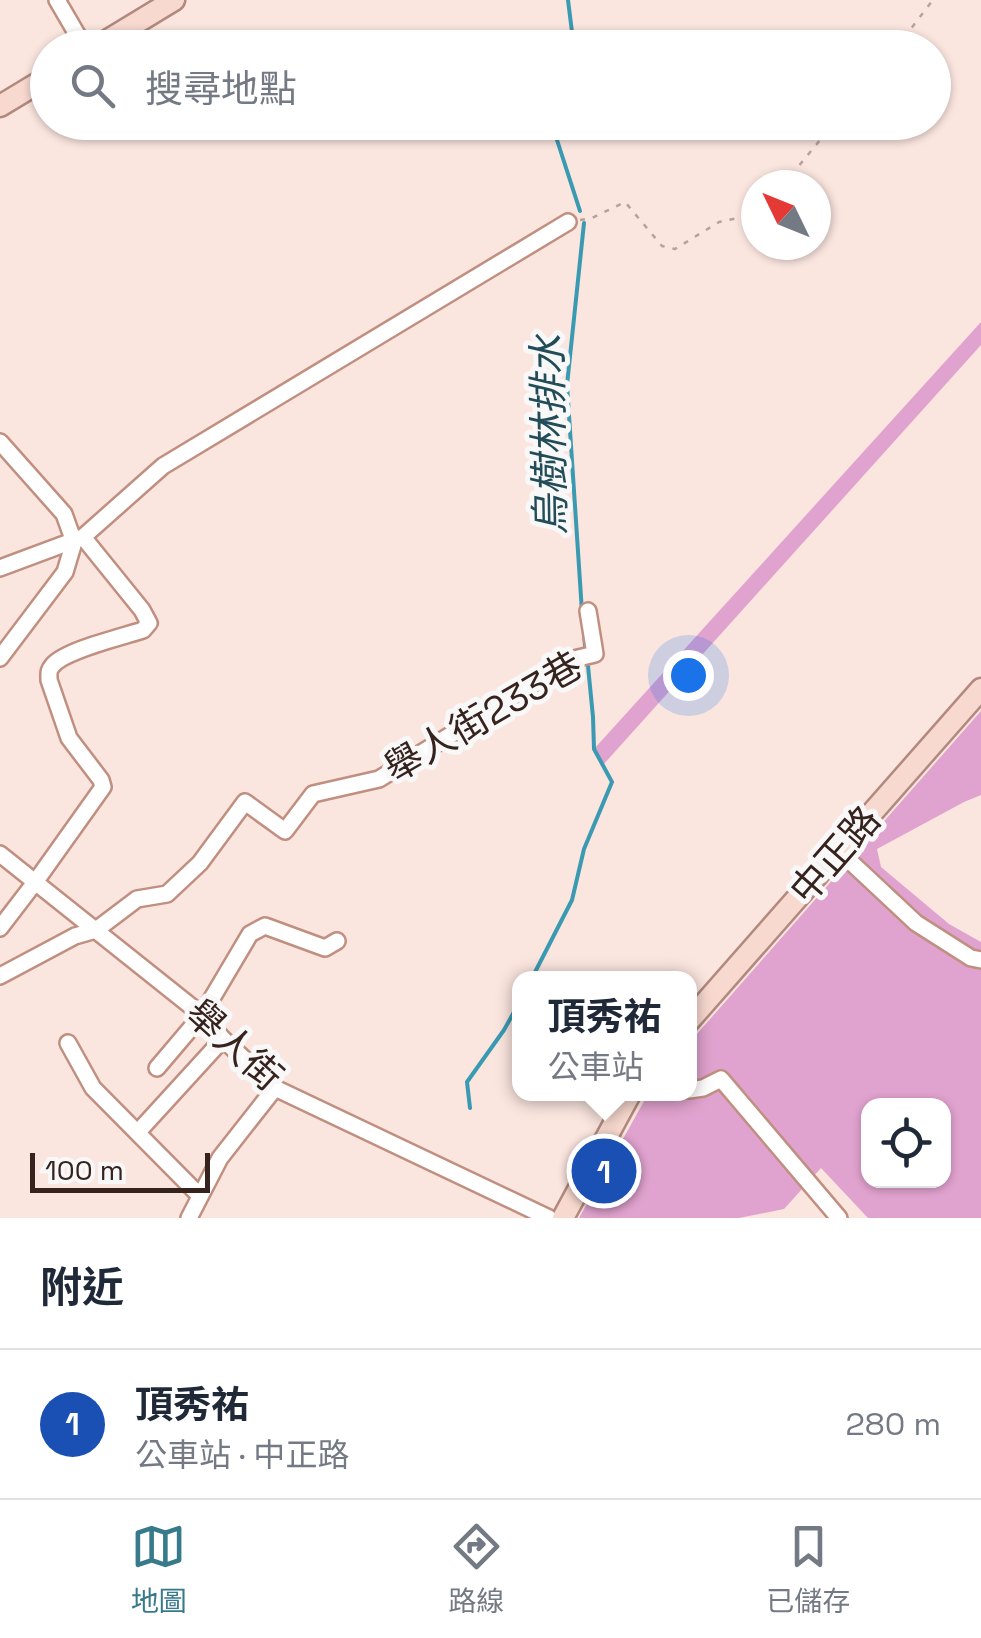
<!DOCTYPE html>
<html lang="zh-TW">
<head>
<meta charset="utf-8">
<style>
	:root { --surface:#fff; --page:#f2f2f3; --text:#1f2937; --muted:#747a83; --line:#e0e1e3; --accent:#377a8b }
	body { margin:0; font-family:"Space Grotesk","Noto Sans TC",sans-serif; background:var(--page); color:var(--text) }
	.controls { position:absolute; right:30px; bottom:30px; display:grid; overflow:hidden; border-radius:20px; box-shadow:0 2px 8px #0004 }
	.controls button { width:90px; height:90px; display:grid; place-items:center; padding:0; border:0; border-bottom:2px solid var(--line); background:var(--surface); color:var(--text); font:50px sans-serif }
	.compass { position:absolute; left:741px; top:170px; width:90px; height:90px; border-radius:50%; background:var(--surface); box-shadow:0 2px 8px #0004; rotate:313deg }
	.scale { position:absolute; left:30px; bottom:25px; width:180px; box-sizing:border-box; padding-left:10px; border:5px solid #37231e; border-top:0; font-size:28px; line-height:35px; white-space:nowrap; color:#37231e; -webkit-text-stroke:8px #f8f8f8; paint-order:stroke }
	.you { position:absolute; left:688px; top:675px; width:35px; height:35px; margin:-25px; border:8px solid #fff; border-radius:50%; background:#1a73e8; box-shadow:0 0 0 15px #1a73e833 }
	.badge { display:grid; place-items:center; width:65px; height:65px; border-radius:50%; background:var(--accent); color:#fff; font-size:32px; font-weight:700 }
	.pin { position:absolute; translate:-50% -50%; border:5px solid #fff; box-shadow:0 2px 10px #0006 }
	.popup { position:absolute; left:512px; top:971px; width:185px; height:130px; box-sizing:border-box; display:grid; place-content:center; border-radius:20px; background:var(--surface); filter:drop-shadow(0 2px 8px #0005); font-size:32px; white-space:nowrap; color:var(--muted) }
	.popup b { font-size:38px; color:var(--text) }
	.popup::after { content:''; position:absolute; left:50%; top:100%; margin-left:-20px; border:20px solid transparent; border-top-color:var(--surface) }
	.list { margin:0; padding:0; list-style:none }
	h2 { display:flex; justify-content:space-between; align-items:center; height:130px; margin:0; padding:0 40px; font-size:42px }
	h2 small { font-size:32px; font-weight:400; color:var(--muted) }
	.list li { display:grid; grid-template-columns:65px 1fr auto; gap:30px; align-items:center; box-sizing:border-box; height:150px; padding:0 40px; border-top:2px solid var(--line) }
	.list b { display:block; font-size:38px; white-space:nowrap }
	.list p { margin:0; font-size:32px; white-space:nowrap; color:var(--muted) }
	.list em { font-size:32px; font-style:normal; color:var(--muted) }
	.icon { flex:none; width:55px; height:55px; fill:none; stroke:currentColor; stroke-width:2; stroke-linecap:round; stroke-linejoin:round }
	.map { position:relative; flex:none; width:981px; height:1218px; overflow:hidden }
	.search { position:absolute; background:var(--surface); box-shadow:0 2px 8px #0004; left:30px; right:30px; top:30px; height:110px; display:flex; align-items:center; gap:25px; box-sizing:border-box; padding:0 35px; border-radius:55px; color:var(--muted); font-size:38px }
	.sheet { height:280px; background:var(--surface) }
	nav { display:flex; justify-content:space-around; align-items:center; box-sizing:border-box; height:140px; border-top:2px solid var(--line); background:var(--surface); font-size:28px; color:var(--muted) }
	nav a { display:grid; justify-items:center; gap:5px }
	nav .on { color:var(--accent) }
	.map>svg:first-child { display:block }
	.green { fill:#e0a2ce; fill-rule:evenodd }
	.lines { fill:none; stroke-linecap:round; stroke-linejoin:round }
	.stream { stroke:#3a9ab2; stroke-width:4 }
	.minor-casing { stroke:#c08f80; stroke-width:20 }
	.major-casing { stroke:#b2897e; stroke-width:25 }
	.path { stroke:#b6a19b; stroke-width:2.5; stroke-dasharray:5 8; stroke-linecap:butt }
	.minor { stroke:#fff; stroke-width:15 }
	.major { stroke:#f8d9d0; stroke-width:20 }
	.labels { text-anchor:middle; stroke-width:10; stroke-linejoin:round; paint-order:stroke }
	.street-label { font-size:38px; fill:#37231e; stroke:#f8f8f8 }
	.water-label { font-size:40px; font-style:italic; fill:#224c57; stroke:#f8f8f8 }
</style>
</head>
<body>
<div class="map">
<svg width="981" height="1218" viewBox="0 0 981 1218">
	<rect width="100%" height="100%" fill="#fbe5df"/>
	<!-- green -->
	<g class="green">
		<path d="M 981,322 L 981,345 L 603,765 L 594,749 Z"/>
		<path d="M 981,711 L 981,795 L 964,802 L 877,849 L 881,867 L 949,924 L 981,942 L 981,1218 L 868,1218 L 821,1168 L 784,1209 L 739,1218 L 579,1218 L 648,1094 L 689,1094 L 689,1043 ZM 868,1106 L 944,1106 L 944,1180 L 868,1180 Z"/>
	</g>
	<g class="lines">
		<!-- stream -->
		<g class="stream">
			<path d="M 568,0 L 574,48"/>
			<path d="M 561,122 L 557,140 L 580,211"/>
			<path d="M 582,612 L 567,385 L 584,223"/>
			<path d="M 584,631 L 585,646"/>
			<path d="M 532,978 L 572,900 L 584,849 L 612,782 L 594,749 L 593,717 L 588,666"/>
			<path d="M 470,1108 L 467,1082 L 504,1030 L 519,1003"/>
		</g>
		<!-- minor casing -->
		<g class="minor-casing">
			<g id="minor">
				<path d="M 57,0 L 85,48"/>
				<path d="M 0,442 L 64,514 L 74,542 L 65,572 L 0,658"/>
				<path d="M 0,568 L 83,537 L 163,466 L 568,222"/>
				<path d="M 839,851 L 916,923 L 971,958 L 981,960"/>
				<path d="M 0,854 L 202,1015 L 223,1039 L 275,1088 L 549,1218"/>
				<path d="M 0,928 L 36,881 L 103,787 L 101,780 L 69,738 L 49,680 C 49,672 48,671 53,665 C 66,650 122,637 143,630 L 149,623 L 142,610 L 83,537"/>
				<path d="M 0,976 L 75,936 L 96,930 L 137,899 L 167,894 L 200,863 L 245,802 L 285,831 L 313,794 L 379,779 L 574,659 L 595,654 L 588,611"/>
				<path d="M 68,1043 L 93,1088 L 199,1195"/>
				<path d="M 157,1068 L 202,1015 L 250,934 L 265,926 L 325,948 L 337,941"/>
				<path d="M 689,1090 L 703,1088 L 721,1079 L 839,1218"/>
				<path d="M 138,1132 L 223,1039"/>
				<path d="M 189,1218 L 220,1158 L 275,1088"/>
			</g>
		</g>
		<!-- major casing -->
		<g class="major-casing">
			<g id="major">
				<path d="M 95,48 L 174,0"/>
				<path d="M 0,106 L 48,77"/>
				<path d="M 689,1021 L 981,689"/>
				<path d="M 563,1218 L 630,1094"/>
			</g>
		</g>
		<!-- path -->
		<g class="path">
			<path d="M 896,48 L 933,0"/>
			<path d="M 783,185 L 835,122"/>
			<path d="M 580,220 L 592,218 L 625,202 L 662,246 L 675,249 L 719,222 L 756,214"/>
		</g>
		<!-- minor -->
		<use href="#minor" class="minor"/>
		<!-- major -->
		<use href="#major" class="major"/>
	</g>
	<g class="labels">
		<!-- street labels -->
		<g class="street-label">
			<text transform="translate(483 717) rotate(-30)" y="13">舉人街233巷</text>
			<text transform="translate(835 855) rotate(-49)" y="13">中正路</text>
			<text transform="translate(234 1045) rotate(42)" y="13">舉人街</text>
		</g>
		<!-- water labels -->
		<g class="water-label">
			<text transform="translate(549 435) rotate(-91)" y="14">烏樹林排水</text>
		</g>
	</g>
</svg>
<div class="controls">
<button><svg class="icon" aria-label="locate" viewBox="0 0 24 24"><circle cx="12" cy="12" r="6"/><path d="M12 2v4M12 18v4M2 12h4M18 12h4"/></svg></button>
</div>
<svg class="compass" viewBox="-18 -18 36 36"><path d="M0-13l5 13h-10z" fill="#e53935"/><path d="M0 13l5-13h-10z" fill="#747a83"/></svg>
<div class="scale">100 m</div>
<div class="you"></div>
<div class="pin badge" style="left:604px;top:1171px;background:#1a4fb4">1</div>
<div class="popup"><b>頂秀祐</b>公車站</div>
<div class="search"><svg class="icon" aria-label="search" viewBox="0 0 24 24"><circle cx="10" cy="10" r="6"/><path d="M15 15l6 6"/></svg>搜尋地點</div>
</div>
<section class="sheet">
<h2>附近<small></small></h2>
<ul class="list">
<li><span class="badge" style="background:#1a4fb4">1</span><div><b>頂秀祐</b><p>公車站 · 中正路</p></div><em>280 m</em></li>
</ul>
</section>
<nav>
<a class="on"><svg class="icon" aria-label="map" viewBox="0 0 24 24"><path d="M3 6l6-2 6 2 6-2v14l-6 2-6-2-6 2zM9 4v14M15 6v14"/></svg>地圖</a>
<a><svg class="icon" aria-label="directions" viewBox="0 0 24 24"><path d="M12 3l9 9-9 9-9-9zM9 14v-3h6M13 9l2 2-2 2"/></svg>路線</a>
<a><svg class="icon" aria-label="saved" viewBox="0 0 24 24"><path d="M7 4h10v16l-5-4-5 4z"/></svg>已儲存</a>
</nav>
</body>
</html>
